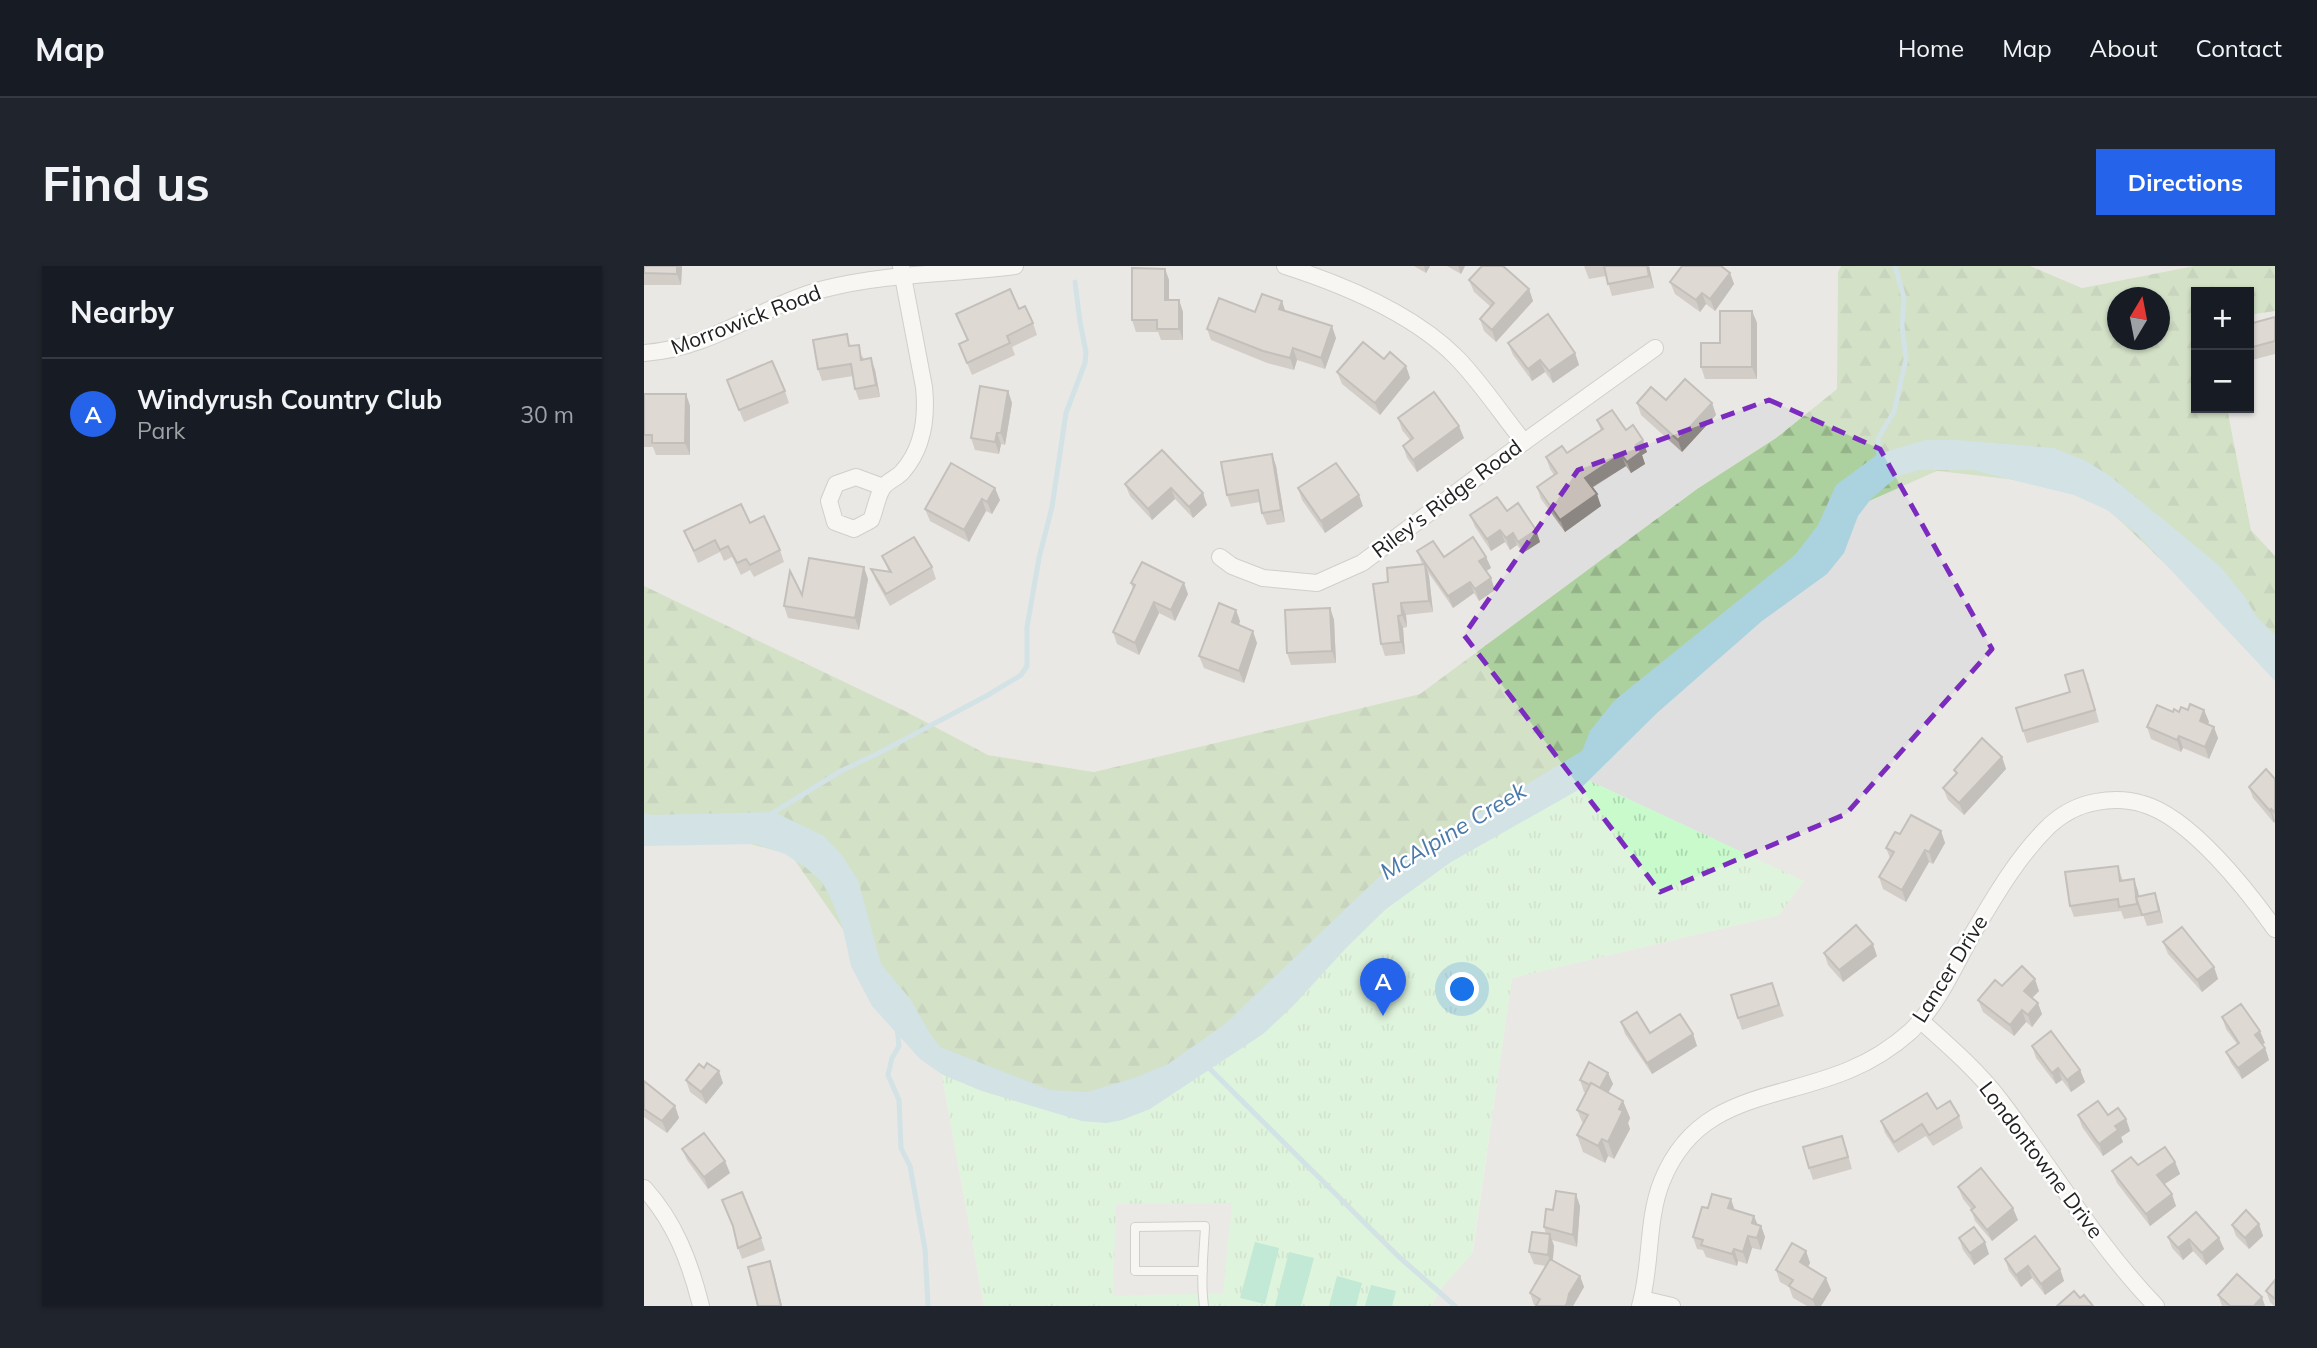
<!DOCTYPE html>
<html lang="en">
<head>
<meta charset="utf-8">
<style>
	:root { --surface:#171b24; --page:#20242c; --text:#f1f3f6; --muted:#9ea1a6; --line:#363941; --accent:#2563eb }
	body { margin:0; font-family:Mulish,sans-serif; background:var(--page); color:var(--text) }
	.controls { position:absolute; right:21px; top:21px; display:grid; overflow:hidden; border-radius:0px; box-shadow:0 2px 5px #0004 }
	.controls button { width:63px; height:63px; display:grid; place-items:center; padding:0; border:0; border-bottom:2px solid var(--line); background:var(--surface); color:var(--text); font:35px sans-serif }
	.compass { position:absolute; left:1463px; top:21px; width:63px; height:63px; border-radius:50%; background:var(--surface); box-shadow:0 2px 5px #0004; rotate:10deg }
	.you { position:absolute; left:819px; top:724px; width:24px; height:24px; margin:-18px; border:5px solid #fff; border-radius:50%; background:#1a73e8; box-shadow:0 0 0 10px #1a73e833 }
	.badge { display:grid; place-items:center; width:46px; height:46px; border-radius:50%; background:var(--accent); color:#fff; font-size:23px; font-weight:700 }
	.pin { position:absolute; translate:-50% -58px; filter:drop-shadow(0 2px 4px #0008) }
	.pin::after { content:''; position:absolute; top:37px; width:24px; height:21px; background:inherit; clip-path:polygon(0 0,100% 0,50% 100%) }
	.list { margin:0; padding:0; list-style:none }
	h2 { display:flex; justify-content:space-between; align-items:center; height:91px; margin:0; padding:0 28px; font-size:30px }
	h2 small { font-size:23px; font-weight:400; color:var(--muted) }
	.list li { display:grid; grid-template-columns:46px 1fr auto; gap:21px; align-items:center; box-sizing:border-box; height:112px; padding:0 28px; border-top:2px solid var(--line) }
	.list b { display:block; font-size:26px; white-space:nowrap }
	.list p { margin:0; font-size:23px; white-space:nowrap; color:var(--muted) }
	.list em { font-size:23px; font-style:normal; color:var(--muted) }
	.map { position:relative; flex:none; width:1631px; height:1040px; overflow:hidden; border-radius:0px }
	header { display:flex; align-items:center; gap:42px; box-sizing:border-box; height:98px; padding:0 35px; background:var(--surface); border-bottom:2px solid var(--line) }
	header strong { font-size:33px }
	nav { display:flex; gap:38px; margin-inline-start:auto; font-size:24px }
	.intro { display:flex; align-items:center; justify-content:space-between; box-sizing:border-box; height:168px; padding:0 42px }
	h1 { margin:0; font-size:49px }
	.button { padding:18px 32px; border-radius:0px; background:var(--accent); color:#fff; font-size:24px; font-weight:700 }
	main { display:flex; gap:42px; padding:0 42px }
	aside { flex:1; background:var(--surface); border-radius:0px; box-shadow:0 2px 5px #0004 }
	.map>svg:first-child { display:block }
	.residential { fill:#e0dfdf }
	.forest { fill:url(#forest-firs); fill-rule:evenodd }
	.park { fill:url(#park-tufts) }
	.pitch { fill:#88e0be }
	.parking { fill:#e2e2e2 }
	.water { fill:#aad3df }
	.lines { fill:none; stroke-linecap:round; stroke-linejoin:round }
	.stream { stroke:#aad3df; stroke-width:5 }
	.lane-casing { stroke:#a9a9a9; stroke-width:10 }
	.street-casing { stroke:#a9a9a9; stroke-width:18 }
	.lane { stroke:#fff; stroke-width:8 }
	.street { stroke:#fff; stroke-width:16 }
	.wall { fill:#aba49e }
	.shaded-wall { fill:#8b8681 }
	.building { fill:#c7bfb8; stroke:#8b8681; stroke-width:2 }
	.marked { fill:none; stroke:#7b2cbf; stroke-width:5; stroke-dasharray:14 9; stroke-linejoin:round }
	.labels { text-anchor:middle; stroke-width:5; stroke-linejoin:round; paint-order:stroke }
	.street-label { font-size:21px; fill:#222; stroke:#fff }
	.water-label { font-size:23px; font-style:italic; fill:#4a7aab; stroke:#fff }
</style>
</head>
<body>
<header>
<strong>Map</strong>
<nav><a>Home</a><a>Map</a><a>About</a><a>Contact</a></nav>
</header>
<div class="intro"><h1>Find us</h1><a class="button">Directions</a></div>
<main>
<aside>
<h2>Nearby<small></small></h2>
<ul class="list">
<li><span class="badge">A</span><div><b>Windyrush Country Club</b><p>Park</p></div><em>30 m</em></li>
</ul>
</aside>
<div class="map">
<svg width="1631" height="1040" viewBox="0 0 1631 1040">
	<defs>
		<pattern id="forest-firs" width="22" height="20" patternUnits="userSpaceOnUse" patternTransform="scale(1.75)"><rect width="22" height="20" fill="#add19e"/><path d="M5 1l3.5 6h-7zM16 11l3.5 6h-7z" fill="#95b388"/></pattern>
		<pattern id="park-tufts" width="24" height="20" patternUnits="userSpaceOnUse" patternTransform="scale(1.75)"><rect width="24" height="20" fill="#c8facc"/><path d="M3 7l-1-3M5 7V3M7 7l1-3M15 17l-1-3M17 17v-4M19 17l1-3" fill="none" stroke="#acd6af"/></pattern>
	</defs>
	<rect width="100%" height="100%" fill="#f2efe9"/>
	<!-- residential -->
	<g class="residential">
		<path d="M 0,0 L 1197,0 L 1194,6 L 1193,123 L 1132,172 L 1053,223 L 776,428 L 450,506 L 344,489 L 263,446 L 0,322 Z"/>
		<path d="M 1386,0 L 1550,0 L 1438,22 Z"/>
		<path d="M 1631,45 L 1631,290 L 1607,264 L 1583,142 L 1605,142 L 1605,49 Z"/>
		<path d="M 1293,205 L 1442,222 L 1631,403 L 1631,1040 L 787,1040 L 800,1019 L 829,985 L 868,712 L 1135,649 L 1159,615 L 933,509 L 1223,236 Z"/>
		<path d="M 0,549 L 147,589 L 265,758 L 294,788 L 340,1040 L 0,1040 Z"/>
	</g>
	<!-- forest -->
	<path class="forest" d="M 1197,0 L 1386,0 L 1438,22 L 1550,0 L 1631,0 L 1631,45 L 1605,49 L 1605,26 L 1552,26 L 1552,142 L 1583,142 L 1607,264 L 1631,290 L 1631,403 L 1442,222 L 1293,205 L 1223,236 L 933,509 L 665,712 L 457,842 L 335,815 L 265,758 L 147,589 L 0,549 L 0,320 L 263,446 L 344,489 L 450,506 L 776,428 L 1053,223 L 1132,172 L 1193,123 L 1194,6 ZM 1474,32 L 1516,32 L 1516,74 L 1474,74 Z"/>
	<!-- park -->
	<path class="park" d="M 933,509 L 1160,615 L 1135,649 L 868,712 L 828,988 L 800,1019 L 787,1040 L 340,1040 L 294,788 L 398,833 L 521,822 L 733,638 Z"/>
	<!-- pitch -->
	<g class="pitch">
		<path d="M 611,976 L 635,982 L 621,1038 L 596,1032 Z"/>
		<path d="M 645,986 L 670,992 L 657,1040 L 631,1040 Z"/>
		<path d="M 693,1010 L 718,1017 L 712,1040 L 685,1040 Z"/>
		<path d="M 727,1019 L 752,1025 L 748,1040 L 721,1040 Z"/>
	</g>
	<!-- parking -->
	<path class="parking" d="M 588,937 L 579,1027 L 469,1030 L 472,938 Z"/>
	<!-- water -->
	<path class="water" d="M 1281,174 L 1312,174 L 1410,182 L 1442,195 L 1466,210 L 1576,300 L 1601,331 L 1612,350 L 1631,369 L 1631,415 L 1493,268 L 1463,244 L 1430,229 L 1328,204 L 1276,204 L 1254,210 L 1227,233 L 1214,250 L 1200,287 L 1183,308 L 1118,355 L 1013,447 L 936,523 L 807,596 L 742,643 L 702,682 L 649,740 L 619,768 L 506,843 L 478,854 L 462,857 L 438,855 L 338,825 L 299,809 L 276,793 L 228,740 L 207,700 L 199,663 L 187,633 L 178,616 L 161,601 L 141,588 L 112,578 L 0,580 L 0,547 L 7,549 L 130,546 L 180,570 L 197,588 L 214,614 L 237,698 L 267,734 L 285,766 L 296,781 L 406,824 L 443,826 L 490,812 L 524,798 L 581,758 L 738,608 L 786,576 L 938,485 L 946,465 L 971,434 L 1151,289 L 1174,259 L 1192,219 L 1234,188 Z"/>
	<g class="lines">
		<!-- stream -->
		<g class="stream">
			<path d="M 1235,193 L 1234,172 L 1250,146 L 1262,93 L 1258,60 L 1260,32 L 1251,0"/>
			<path d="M 127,548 L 197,505 L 235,487 L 344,429 L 377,409 L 383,400 L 383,361 L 395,292 L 408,241 L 422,147 L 441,97 L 442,86 L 436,56 L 431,16"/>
			<path d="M 253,761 L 255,780 L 248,792 L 244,809 L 255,834 L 257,882 L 266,900 L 281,983 L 284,1040"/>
			<path d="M 563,800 L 754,990 L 811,1040"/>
		</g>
		<!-- lane casing -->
		<g class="lane-casing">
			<path id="lane" d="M 559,1005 L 491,1005 L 491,961 L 561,960 C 560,986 556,1014 560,1040"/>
		</g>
		<!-- street casing -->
		<g class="street-casing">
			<g id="street">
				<path d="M 641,0 C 700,19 768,47 812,91 C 836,115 858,149 880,176"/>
				<path d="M 0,87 C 70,82 116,40 180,23 C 243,7 308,8 371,0"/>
				<path d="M 239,221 L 212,211 L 192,218 L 185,235 L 191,256 L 210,263 L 227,254 C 231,245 233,231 238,223 C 242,215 254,212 259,205 C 279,182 283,150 280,121 L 257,0"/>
				<path d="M 576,291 L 588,300 L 619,312 L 673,317 L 718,297 L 880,176 L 1011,82"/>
				<path d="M 1276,754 C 1304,779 1333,804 1356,834 C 1408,902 1452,978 1512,1040"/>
				<path d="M 0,922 C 31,956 46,996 57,1040"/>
				<path d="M 998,1033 L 1028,1040"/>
				<path d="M 996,1040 C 1008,1000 1002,955 1018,915 C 1053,828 1131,835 1205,804 C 1227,795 1249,781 1267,765 C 1295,737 1310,701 1329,667 C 1351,630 1374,590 1405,560 C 1418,548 1435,539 1452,536 C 1468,533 1483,533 1499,538 C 1546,551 1603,624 1631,663"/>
			</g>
		</g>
		<!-- lane -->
		<use href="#lane" class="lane"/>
		<!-- street -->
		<use href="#street" class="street"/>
	</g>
	<!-- wall -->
	<g class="wall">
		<path d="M 0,0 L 38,0 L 37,19 L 0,19 Z"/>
		<path d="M 770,0 L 786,0 L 782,7 Z"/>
		<path d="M 803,0 L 821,0 L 817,8 Z"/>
		<path d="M 940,0 L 1005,0 L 1010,22 L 968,30 L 962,10 L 945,13 Z"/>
		<path d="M 521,3 L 525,14 L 525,34 L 535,34 L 539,46 L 539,74 L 517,74 L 514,66 L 492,66 L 488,54 Z"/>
		<path d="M 1086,7 L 1090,18 L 1071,45 L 1062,38 L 1056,46 L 1031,28 L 1026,16 Z"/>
		<path d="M 825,14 L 885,23 L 889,35 L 852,76 L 840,65 L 836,53 L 847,41 L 830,26 Z"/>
		<path d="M 375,43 L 389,57 L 393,69 L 368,81 L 371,89 L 328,109 L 315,78 L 323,74 L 312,48 Z"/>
		<path d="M 642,45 L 692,72 L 681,103 L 653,94 L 650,104 L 623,97 L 567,74 L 563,63 L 611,46 Z"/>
		<path d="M 1108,45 L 1113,57 L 1113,113 L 1061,113 L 1057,101 L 1076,77 Z"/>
		<path d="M 1631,51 L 1631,88 L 1608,94 L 1605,84 L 1605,58 Z"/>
		<path d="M 864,77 L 931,87 L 935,99 L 909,117 L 901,106 L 888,115 L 869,89 Z"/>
		<path d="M 207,80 L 219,91 L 220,94 L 231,104 L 236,131 L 215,134 L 211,123 L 209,110 L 178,115 L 174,103 Z"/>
		<path d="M 762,100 L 766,112 L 736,149 L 698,118 L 693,106 Z"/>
		<path d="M 83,114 L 141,125 L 145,137 L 100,156 Z"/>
		<path d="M 364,125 L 368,137 L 361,179 L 357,178 L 355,188 L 331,184 L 327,172 Z"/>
		<path d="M 0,128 L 42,128 L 46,140 L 46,189 L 12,189 L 9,181 L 0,181 Z"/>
		<path d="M 1022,134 L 1068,137 L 1072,149 L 1038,186 L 997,149 L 993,137 Z"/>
		<path d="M 754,152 L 820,172 L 773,206 L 763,192 L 759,180 L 766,174 L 758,164 Z"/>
		<path d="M 953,154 L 982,164 L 1003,186 L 998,189 L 1001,198 L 987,207 L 982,200 L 948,222 L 957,240 L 921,266 L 897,233 L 893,221 L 910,209 L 906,203 L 902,191 L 923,187 L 957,165 Z"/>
		<path d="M 518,184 L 563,239 L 549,252 L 531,233 L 508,254 L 486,230 L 481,218 Z"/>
		<path d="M 628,188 L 632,200 L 641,256 L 623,259 L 618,247 L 616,236 L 587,241 L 583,229 Z"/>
		<path d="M 307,197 L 356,234 L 348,248 L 342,245 L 325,276 L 286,255 L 281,243 Z"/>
		<path d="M 654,222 L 719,240 L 681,267 L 658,234 Z"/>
		<path d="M 863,245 L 892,264 L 896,276 L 879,287 L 873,279 L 866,284 L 861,276 L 847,285 L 831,261 L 826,249 Z"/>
		<path d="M 106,257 L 136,284 L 140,296 L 110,311 L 106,304 L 97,309 L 88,291 L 80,295 L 76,286 L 54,297 L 40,265 Z"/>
		<path d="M 773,285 L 800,291 L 842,291 L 847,302 L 842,305 L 851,324 L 835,335 L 830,327 L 809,342 L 784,306 L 785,310 L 789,346 L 762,349 L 763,361 L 759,362 L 761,388 L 741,390 L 737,378 L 744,316 L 778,298 Z"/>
		<path d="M 238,290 L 288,301 L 292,313 L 246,340 L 232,315 L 227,303 L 245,306 Z"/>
		<path d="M 224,313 L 215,364 L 144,352 L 140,340 Z"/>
		<path d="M 487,317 L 544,328 L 531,355 L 515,347 L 495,389 L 473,378 L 469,366 L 489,323 Z"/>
		<path d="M 686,342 L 690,354 L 692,397 L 647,399 L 643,387 Z"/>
		<path d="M 596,355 L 595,359 L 613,377 L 600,417 L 560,402 L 555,390 Z"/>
		<path d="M 1444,416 L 1455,456 L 1383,477 L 1379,465 L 1426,426 Z"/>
		<path d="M 1544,444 L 1560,444 L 1565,456 L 1564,458 L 1574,472 L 1565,493 L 1539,482 L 1537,486 L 1507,473 L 1503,461 L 1529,446 Z"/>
		<path d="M 1358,491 L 1362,503 L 1320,549 L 1304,534 L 1299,522 L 1312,509 L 1310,504 Z"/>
		<path d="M 1631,513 L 1631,555 L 1630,557 L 1609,532 L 1605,521 Z"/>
		<path d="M 1297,565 L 1301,577 L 1289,598 L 1285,596 L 1262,636 L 1239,623 L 1235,611 L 1246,592 L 1242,582 L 1256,568 Z"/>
		<path d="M 1474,600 L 1479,615 L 1490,613 L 1495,630 L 1515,639 L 1519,657 L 1503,660 L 1497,643 L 1498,650 L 1480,653 L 1477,645 L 1430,651 L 1426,640 Z"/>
		<path d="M 1519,676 L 1570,701 L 1574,713 L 1558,726 L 1524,688 Z"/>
		<path d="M 1180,687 L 1233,690 L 1199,716 L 1184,699 Z"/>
		<path d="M 1128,717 L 1140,750 L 1098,764 L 1094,752 Z"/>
		<path d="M 1358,720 L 1395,725 L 1388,732 L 1398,748 L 1388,761 L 1382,756 L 1370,770 L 1339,746 L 1334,734 Z"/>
		<path d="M 1578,751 L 1621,777 L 1618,779 L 1621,782 L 1625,794 L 1598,813 L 1587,797 L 1582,786 L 1593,778 L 1582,763 Z"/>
		<path d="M 977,756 L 1006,767 L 1049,768 L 1053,780 L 1008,808 L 981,768 Z"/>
		<path d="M 1388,780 L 1436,804 L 1441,816 L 1427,826 L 1418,814 L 1412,818 L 1392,792 Z"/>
		<path d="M 964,807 L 969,818 L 964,827 L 979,835 L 986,852 L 984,857 L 986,863 L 970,893 L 964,890 L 961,897 L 939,886 L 933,869 L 939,858 L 933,844 L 942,827 L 940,826 L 936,814 Z"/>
		<path d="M 42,814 L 79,817 L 62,838 L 46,826 Z"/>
		<path d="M 0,815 L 31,840 L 35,852 L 23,867 L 0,851 Z"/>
		<path d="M 1293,843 L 1315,850 L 1319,862 L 1289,880 L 1282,870 L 1254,887 L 1241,867 L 1237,855 Z"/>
		<path d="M 1434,849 L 1464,849 L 1482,853 L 1486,865 L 1477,871 L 1479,876 L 1459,890 L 1438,861 Z"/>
		<path d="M 1202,881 L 1208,903 L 1169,914 L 1165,902 Z"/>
		<path d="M 38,883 L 86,907 L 64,923 L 43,894 Z"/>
		<path d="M 1531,896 L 1536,908 L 1521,918 L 1532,940 L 1506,960 L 1473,917 L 1468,905 L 1494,899 Z"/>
		<path d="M 1314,921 L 1374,954 L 1348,975 L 1331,955 L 1327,943 L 1319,933 Z"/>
		<path d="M 936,940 L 933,981 L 908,974 L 910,980 L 909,994 L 936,1010 L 940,1021 L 929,1040 L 892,1040 L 890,1039 L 886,1027 L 902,1000 L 890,998 L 885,986 L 902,968 L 900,961 L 909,944 Z"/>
		<path d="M 1064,942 L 1091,944 L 1117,960 L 1121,971 L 1117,984 L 1108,982 L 1103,998 L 1094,995 L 1093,1000 L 1062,991 L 1059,984 L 1053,983 L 1049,971 Z"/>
		<path d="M 1615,958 L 1619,970 L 1605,983 L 1592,970 L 1588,959 Z"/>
		<path d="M 1524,971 L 1575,972 L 1580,983 L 1562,999 L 1549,985 L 1539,994 L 1528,982 Z"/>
		<path d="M 117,972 L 121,984 L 98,993 L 94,982 Z"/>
		<path d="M 1315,972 L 1345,988 L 1330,999 L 1319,984 Z"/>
		<path d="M 1162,985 L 1166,997 L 1164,1001 L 1187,1024 L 1177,1040 L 1163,1040 L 1149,1032 L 1145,1021 L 1136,1016 L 1132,1004 Z"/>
		<path d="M 1361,993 L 1416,1003 L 1420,1015 L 1401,1029 L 1388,1012 L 1377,1021 L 1365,1005 Z"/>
		<path d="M 1631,1014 L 1631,1040 L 1630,1040 L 1626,1036 L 1622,1025 Z"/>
		<path d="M 1574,1029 L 1621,1040 L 1578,1040 Z"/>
	</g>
	<!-- shaded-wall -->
	<g class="shaded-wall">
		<path d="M 33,0 L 38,0 L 37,19 L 33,8 Z"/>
		<path d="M 780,0 L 786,0 L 782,7 Z"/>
		<path d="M 814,0 L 821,0 L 817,8 Z"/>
		<path d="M 1003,0 L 1005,0 L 1010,22 L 1005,10 Z"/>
		<path d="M 521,3 L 525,14 L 525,46 L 521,34 Z"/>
		<path d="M 1086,7 L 1090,18 L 1071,45 L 1066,33 Z"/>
		<path d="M 885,23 L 889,35 L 852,76 L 848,64 Z"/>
		<path d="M 1058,27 L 1062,38 L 1056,46 L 1052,34 Z"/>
		<path d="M 535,34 L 539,46 L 539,74 L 535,63 Z"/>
		<path d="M 638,35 L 642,47 L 635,43 Z"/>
		<path d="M 1108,45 L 1113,57 L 1113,113 L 1108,101 Z"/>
		<path d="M 688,60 L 692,72 L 681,103 L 677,92 Z"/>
		<path d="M 649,82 L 653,94 L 650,104 L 646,92 Z"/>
		<path d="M 931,87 L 935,99 L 909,117 L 905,105 Z"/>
		<path d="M 227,92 L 231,104 L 236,131 L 232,119 Z"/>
		<path d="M 896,94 L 901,106 L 888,115 L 884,103 Z"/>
		<path d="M 762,100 L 766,112 L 736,149 L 731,137 Z"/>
		<path d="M 364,125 L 368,137 L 361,179 L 357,167 Z"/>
		<path d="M 42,128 L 46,140 L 46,189 L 41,177 Z"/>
		<path d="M 1068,137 L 1072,149 L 1038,186 L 1034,174 Z"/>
		<path d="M 815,160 L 820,172 L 773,206 L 769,194 Z"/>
		<path d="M 353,167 L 357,178 L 355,188 L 351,176 Z"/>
		<path d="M 999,174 L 1003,186 L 998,189 L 1001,198 L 987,207 L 983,196 L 992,179 Z"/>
		<path d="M 628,188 L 632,200 L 641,256 L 637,244 Z"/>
		<path d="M 977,188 L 982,200 L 945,223 L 941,212 Z"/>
		<path d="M 351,222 L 356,234 L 348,248 L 343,236 Z"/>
		<path d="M 527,222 L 531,233 L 508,254 L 504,243 Z"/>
		<path d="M 559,227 L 563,239 L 549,252 L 545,241 Z"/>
		<path d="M 953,228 L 957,240 L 921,266 L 916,254 Z"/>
		<path d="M 715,229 L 719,240 L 681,267 L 677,255 Z"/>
		<path d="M 338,233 L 342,245 L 325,276 L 320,264 Z"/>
		<path d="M 856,264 L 861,276 L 847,285 L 843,273 Z"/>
		<path d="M 892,264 L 896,276 L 879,287 L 874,276 Z"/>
		<path d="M 869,267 L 873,279 L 866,284 L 862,272 Z"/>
		<path d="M 842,291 L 847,302 L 839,307 L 835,295 Z"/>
		<path d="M 781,298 L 785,310 L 789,346 L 785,335 Z"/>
		<path d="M 220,301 L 224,313 L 215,364 L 211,352 Z"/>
		<path d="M 847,312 L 851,324 L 835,335 L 831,323 Z"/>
		<path d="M 826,316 L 830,327 L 809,342 L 804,330 Z"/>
		<path d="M 540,317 L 544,328 L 531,355 L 527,344 Z"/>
		<path d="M 510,336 L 515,347 L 495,389 L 491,377 Z"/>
		<path d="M 757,337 L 762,349 L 763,361 L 758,349 Z"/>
		<path d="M 686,342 L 690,354 L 692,397 L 688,385 Z"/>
		<path d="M 592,344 L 596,355 L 592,368 L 588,356 Z"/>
		<path d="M 754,350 L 759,362 L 761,388 L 757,376 Z"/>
		<path d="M 609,365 L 613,377 L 600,417 L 595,405 Z"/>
		<path d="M 1560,444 L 1565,456 L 1560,466 L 1556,455 Z"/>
		<path d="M 1570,461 L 1574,472 L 1565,493 L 1561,481 Z"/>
		<path d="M 1535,470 L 1539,482 L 1537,486 L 1533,474 Z"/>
		<path d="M 1358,491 L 1362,503 L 1320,549 L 1315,537 Z"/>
		<path d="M 1627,543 L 1631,555 L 1630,557 L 1626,545 Z"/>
		<path d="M 1297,565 L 1301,577 L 1289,598 L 1285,586 Z"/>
		<path d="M 1281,584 L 1285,596 L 1262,636 L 1258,624 Z"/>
		<path d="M 1490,613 L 1494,625 L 1498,650 L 1493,638 Z"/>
		<path d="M 1511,627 L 1515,639 L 1519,657 L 1515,645 Z"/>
		<path d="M 1229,678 L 1233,690 L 1199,716 L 1195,704 Z"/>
		<path d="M 1570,701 L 1574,713 L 1558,726 L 1553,714 Z"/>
		<path d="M 1391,713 L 1395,725 L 1384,736 L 1380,725 Z"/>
		<path d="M 1394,737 L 1398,748 L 1388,761 L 1384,749 Z"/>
		<path d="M 1378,744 L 1382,756 L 1370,770 L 1366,759 Z"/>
		<path d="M 1616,765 L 1621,777 L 1615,780 L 1611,769 Z"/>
		<path d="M 1049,768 L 1053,780 L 1008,808 L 1003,797 Z"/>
		<path d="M 1621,782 L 1625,794 L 1598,813 L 1594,802 Z"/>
		<path d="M 1414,802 L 1418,814 L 1412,818 L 1408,807 Z"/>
		<path d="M 1436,804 L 1441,816 L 1427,826 L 1423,814 Z"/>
		<path d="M 75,805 L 79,817 L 62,838 L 57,826 Z"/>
		<path d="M 964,807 L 969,818 L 959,836 L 955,824 Z"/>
		<path d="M 979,835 L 986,852 L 984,857 L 986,863 L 970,893 L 964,876 L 975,843 Z"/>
		<path d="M 31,840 L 35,852 L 23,867 L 18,855 Z"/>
		<path d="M 1482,853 L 1486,865 L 1477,871 L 1479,876 L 1459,890 L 1455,878 L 1471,860 Z"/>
		<path d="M 958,873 L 964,890 L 961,897 L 954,880 Z"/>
		<path d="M 81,895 L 86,907 L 64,923 L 60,911 Z"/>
		<path d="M 1531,896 L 1536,908 L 1517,920 L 1513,909 Z"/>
		<path d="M 932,928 L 936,940 L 933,981 L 929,969 Z"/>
		<path d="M 1528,928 L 1532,940 L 1506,960 L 1502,948 Z"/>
		<path d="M 1087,933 L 1091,945 L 1084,942 Z"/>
		<path d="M 1369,942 L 1374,954 L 1348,975 L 1343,964 Z"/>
		<path d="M 1110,950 L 1115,962 L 1108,957 Z"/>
		<path d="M 1615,958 L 1619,970 L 1605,983 L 1601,972 Z"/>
		<path d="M 1117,960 L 1121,971 L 1117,984 L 1113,972 Z"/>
		<path d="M 906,968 L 910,980 L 908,1000 L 904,989 Z"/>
		<path d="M 1104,970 L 1108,982 L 1103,998 L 1099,986 Z"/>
		<path d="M 1575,972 L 1580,983 L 1562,999 L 1558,987 Z"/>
		<path d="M 1545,973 L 1549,985 L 1539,994 L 1534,982 Z"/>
		<path d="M 1341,976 L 1345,988 L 1330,999 L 1326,987 Z"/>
		<path d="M 1090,983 L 1094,995 L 1093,1000 L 1088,988 Z"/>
		<path d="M 1162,985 L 1166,997 L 1160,1007 L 1156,996 Z"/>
		<path d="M 126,995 L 130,1007 L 138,1040 L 137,1040 Z"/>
		<path d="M 1384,1000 L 1388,1012 L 1377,1021 L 1372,1009 Z"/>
		<path d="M 1416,1003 L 1420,1015 L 1401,1029 L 1397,1018 Z"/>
		<path d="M 936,1010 L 940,1021 L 929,1040 L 921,1040 L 925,1028 Z"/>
		<path d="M 1182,1012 L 1187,1024 L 1177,1040 L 1171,1040 L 1169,1034 Z"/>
		<path d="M 1618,1031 L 1621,1040 L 1610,1040 Z"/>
	</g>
	<!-- building -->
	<g class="building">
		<path d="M 0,0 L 33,0 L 33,8 L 0,7 Z"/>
		<path d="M 838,0 L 859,0 L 885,23 L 848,64 L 836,53 L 850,37 L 825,14 Z"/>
		<path d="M 960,0 L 1003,0 L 1005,10 L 964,18 Z"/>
		<path d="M 1038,0 L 1077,0 L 1086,7 L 1066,33 L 1058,27 L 1052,34 L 1026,16 Z"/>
		<path d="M 488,2 L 521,3 L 521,34 L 535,34 L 535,63 L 513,63 L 513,54 L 488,54 Z"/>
		<path d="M 366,23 L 375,43 L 381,40 L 389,57 L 363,70 L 366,77 L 323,97 L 315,78 L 324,74 L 312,48 Z"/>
		<path d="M 618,28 L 638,35 L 635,43 L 688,60 L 677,92 L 649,82 L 646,92 L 619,85 L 563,63 L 575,32 L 611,46 Z"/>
		<path d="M 1076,45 L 1108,45 L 1108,101 L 1057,101 L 1057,77 L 1076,77 Z"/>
		<path d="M 904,48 L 931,87 L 905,105 L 896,94 L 884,103 L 864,77 Z"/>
		<path d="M 1631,51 L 1631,75 L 1605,82 L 1605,58 Z"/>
		<path d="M 203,68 L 205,80 L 215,79 L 217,94 L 227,92 L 232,119 L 211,123 L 207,98 L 174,103 L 169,74 Z"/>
		<path d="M 719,76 L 740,93 L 746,86 L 762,100 L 731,137 L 693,106 Z"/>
		<path d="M 128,95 L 141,125 L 95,144 L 83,114 Z"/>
		<path d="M 1041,113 L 1068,137 L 1034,174 L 993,137 L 1007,121 L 1022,134 Z"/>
		<path d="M 336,120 L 364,125 L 357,167 L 353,167 L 351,176 L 327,172 Z"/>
		<path d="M 790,126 L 815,160 L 769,194 L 759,180 L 769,172 L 754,152 Z"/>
		<path d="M 0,128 L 42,128 L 41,177 L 8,177 L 8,169 L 0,169 Z"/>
		<path d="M 968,144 L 982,164 L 989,159 L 999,174 L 992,179 L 997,186 L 983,196 L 977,188 L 941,212 L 953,228 L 916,254 L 893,221 L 913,207 L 902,191 L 918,180 L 923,187 L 959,163 L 953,154 Z"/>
		<path d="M 518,184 L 559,227 L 545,241 L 527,222 L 504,243 L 481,218 Z"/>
		<path d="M 628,188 L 637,244 L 618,247 L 614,224 L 583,229 L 577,196 Z"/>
		<path d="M 307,197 L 351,222 L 343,236 L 338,233 L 320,264 L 281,243 Z"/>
		<path d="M 692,197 L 715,229 L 677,255 L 654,222 Z"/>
		<path d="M 853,231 L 863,245 L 874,237 L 892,264 L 874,276 L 869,267 L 862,272 L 856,264 L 843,273 L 826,249 Z"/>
		<path d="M 97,238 L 106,257 L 120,250 L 136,284 L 106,299 L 102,293 L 93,297 L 84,280 L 76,284 L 71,274 L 50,285 L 40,265 Z"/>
		<path d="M 270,271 L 288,301 L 242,328 L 227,303 L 247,306 L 238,290 Z"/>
		<path d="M 829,271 L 842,291 L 835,295 L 847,312 L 831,323 L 826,316 L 804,330 L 773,285 L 789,275 L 800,291 Z"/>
		<path d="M 165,292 L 220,301 L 211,352 L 140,340 L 146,305 L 158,329 Z"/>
		<path d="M 498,296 L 540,317 L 527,344 L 510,336 L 491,377 L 469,366 L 491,319 L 487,317 Z"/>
		<path d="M 781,298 L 785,335 L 757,337 L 758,349 L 754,350 L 757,376 L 737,378 L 729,318 L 744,316 L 743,302 Z"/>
		<path d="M 575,337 L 592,344 L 588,356 L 609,365 L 595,405 L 555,390 Z"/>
		<path d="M 686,342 L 688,385 L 643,387 L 641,344 Z"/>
		<path d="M 1439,404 L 1451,444 L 1379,465 L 1372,442 L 1426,426 L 1421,409 Z"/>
		<path d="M 1546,438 L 1560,444 L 1556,455 L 1570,461 L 1561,481 L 1535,470 L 1533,474 L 1503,461 L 1513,439 L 1529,446 L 1530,443 L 1535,446 L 1537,441 L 1544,444 Z"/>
		<path d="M 1338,472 L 1358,491 L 1315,537 L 1299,522 L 1313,507 L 1310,504 Z"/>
		<path d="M 1622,503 L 1631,513 L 1631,547 L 1627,543 L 1626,545 L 1605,521 Z"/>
		<path d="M 1267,549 L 1297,565 L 1285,586 L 1281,584 L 1258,624 L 1235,611 L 1250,586 L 1242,582 L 1251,566 L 1256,568 Z"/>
		<path d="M 1474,600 L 1476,615 L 1490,613 L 1493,638 L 1475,641 L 1474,633 L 1426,640 L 1421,606 Z"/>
		<path d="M 1511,627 L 1515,645 L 1498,649 L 1492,631 Z"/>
		<path d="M 1212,659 L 1229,678 L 1195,704 L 1180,687 Z"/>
		<path d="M 1538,661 L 1570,701 L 1553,714 L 1519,676 Z"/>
		<path d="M 1378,700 L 1391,713 L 1380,725 L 1394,737 L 1384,749 L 1378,744 L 1366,759 L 1334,734 L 1351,714 L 1358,720 Z"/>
		<path d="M 1128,717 L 1135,739 L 1094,752 L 1087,729 Z"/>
		<path d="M 1597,738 L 1616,765 L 1611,769 L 1621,782 L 1594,802 L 1582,786 L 1595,777 L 1578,751 Z"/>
		<path d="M 993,746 L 1006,767 L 1036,748 L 1049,768 L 1003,797 L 977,756 Z"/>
		<path d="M 1407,765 L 1436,804 L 1423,814 L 1414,802 L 1408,807 L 1388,780 Z"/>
		<path d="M 945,796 L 964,807 L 956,822 L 947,817 L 946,819 L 936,814 Z"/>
		<path d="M 63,797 L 75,805 L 57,826 L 42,814 L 55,798 L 60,802 Z"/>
		<path d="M 0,815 L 31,840 L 18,855 L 0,843 Z"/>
		<path d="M 947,817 L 979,835 L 975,843 L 979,845 L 964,876 L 958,873 L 954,880 L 933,869 L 944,849 L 933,844 Z"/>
		<path d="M 1283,827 L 1293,843 L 1306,835 L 1315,850 L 1285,869 L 1278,858 L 1250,876 L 1237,855 Z"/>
		<path d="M 1454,835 L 1464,849 L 1474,842 L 1482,853 L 1471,860 L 1474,864 L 1455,878 L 1434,849 Z"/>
		<path d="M 60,867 L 81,895 L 60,911 L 38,883 Z"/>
		<path d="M 1198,870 L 1204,891 L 1165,902 L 1159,881 Z"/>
		<path d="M 1521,881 L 1531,896 L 1513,909 L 1528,928 L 1502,948 L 1468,905 L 1487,891 L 1494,899 Z"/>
		<path d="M 1337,902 L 1369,942 L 1343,964 L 1327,944 L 1331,941 L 1314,921 Z"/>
		<path d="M 912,925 L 932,928 L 929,969 L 900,961 L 902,943 L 909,944 Z"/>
		<path d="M 98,926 L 117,972 L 94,982 L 89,960 L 78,934 Z"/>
		<path d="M 1068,928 L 1087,933 L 1084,942 L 1110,950 L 1108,957 L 1117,960 L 1113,972 L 1104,970 L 1099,986 L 1090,983 L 1088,988 L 1057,979 L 1059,974 L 1049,971 L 1058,941 L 1064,942 Z"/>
		<path d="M 1602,944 L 1615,958 L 1601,972 L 1588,959 Z"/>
		<path d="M 1552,946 L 1575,972 L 1558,987 L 1545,973 L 1534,982 L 1524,971 Z"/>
		<path d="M 1330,961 L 1341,976 L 1326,987 L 1315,972 Z"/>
		<path d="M 888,966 L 906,968 L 904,989 L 885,986 Z"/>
		<path d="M 1391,970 L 1416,1003 L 1397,1018 L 1384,1000 L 1372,1009 L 1361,993 Z"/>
		<path d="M 1148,977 L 1162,985 L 1156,996 L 1182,1012 L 1169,1034 L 1145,1020 L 1149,1014 L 1132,1004 Z"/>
		<path d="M 906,993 L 936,1010 L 925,1028 L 923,1037 L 921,1040 L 892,1040 L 896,1033 L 886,1027 Z"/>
		<path d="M 126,995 L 137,1040 L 114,1040 L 104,1001 Z"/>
		<path d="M 1593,1008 L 1618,1031 L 1610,1040 L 1586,1040 L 1574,1029 Z"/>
		<path d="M 1631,1014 L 1631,1033 L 1622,1025 Z"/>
		<path d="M 1430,1025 L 1436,1032 L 1440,1029 L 1449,1040 L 1413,1040 Z"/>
	</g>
	<!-- marked area -->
	<path d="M0 0H1631V1040H0ZM 1125,134 L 1236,183 L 1348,383 L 1202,548 L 1016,626 L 820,369 L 934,204 Z" fill="#f2efe9" fill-opacity=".55" fill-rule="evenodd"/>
	<path class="marked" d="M 1125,134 L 1236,183 L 1348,383 L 1202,548 L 1016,626 L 820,369 L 934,204 Z"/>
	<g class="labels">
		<!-- street labels -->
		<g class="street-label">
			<text transform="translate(102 54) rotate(-21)" y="7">Morrowick Road</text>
			<text transform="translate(803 233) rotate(-37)" y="7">Riley's Ridge Road</text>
			<text transform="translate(1306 703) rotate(-58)" y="7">Lancer Drive</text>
			<text transform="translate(1397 894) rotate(53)" y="7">Londontowne Drive</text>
		</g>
		<!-- water labels -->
		<g class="water-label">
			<text transform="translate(809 565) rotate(-31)" y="8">McAlpine Creek</text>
		</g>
	</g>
</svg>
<div class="controls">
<button>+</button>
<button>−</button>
</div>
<svg class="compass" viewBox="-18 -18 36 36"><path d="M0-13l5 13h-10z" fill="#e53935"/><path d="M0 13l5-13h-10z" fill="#9ea1a6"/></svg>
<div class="you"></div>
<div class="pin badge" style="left:739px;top:750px">A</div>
</div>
</main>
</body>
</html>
